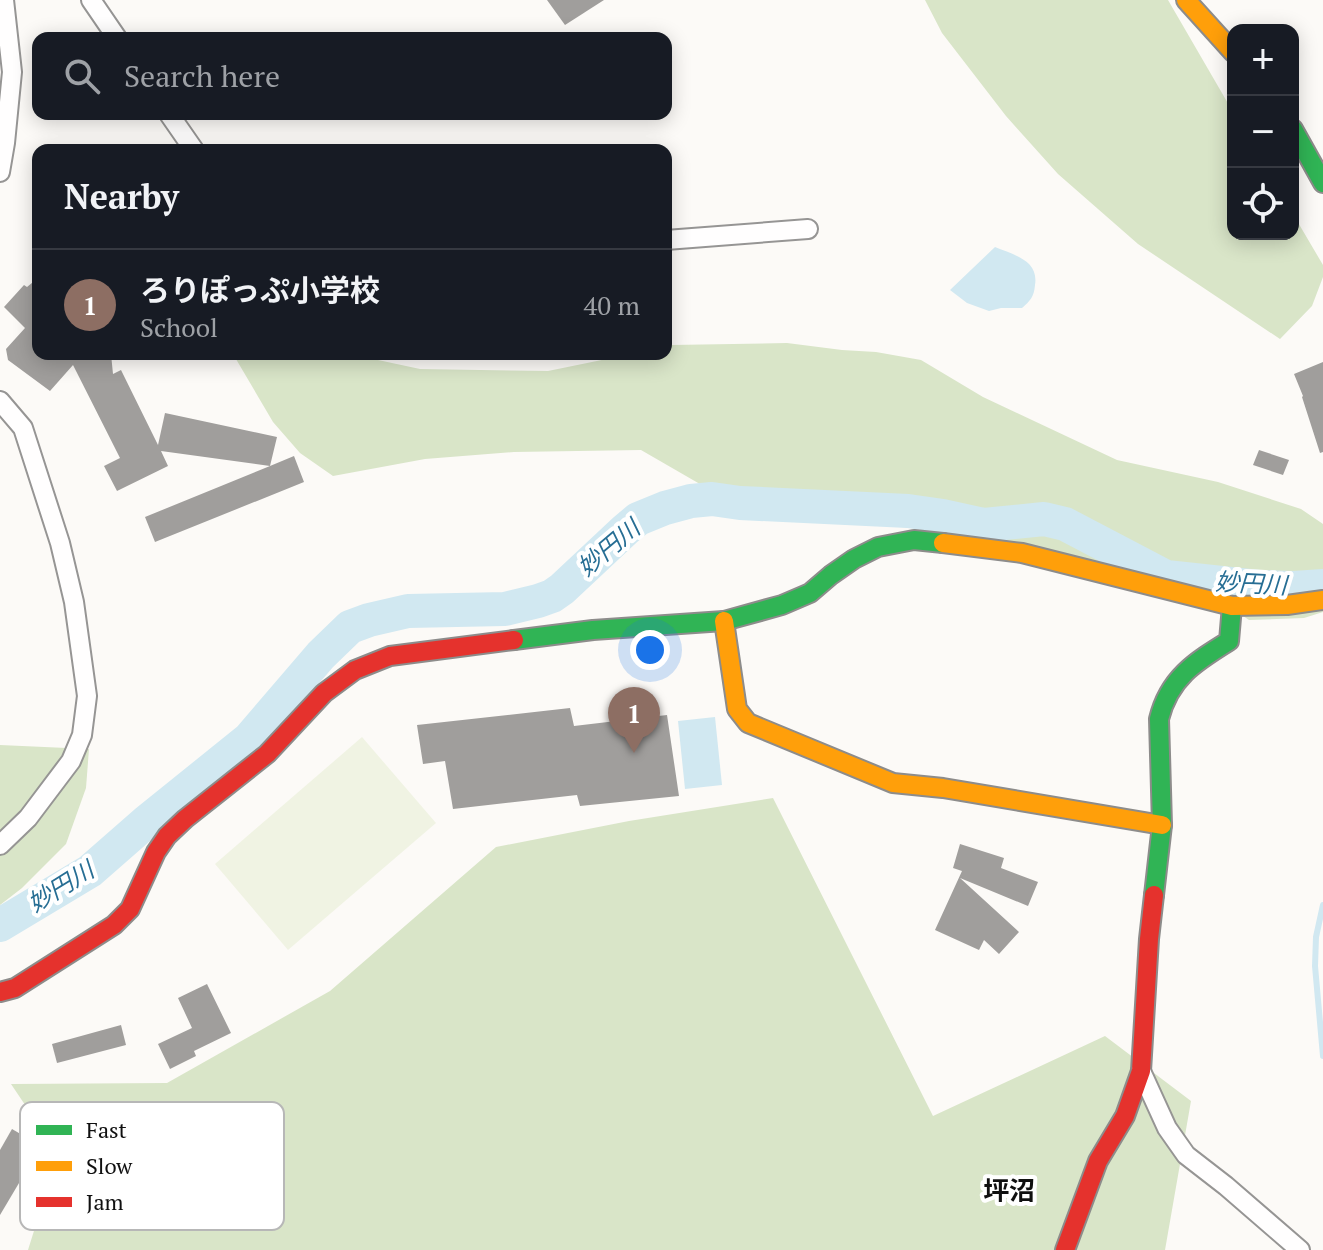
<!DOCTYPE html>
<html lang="en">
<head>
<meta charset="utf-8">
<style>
	:root { --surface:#171b24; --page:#20242c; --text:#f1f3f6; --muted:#9ea1a6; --line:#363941; --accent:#8c9099 }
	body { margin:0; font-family:"PT Serif","Noto Sans JP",serif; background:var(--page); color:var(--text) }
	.controls { position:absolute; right:24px; top:24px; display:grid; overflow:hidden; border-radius:16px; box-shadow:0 4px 20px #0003 }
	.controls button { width:72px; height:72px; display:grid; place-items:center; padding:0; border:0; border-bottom:2px solid var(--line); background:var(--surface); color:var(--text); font:40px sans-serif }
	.you { position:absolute; left:650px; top:650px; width:28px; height:28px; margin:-20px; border:6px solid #fff; border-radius:50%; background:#1a73e8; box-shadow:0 0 0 12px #1a73e833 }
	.badge { display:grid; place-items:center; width:52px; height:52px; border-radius:50%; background:var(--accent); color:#fff; font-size:26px; font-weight:700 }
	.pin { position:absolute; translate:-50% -66px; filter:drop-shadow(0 2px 4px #0008) }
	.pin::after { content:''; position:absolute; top:42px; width:28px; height:24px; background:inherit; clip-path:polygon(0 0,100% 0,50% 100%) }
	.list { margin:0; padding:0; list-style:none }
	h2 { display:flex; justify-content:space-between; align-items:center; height:104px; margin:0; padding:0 32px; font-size:34px }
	h2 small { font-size:26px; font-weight:400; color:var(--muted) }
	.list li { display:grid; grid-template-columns:52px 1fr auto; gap:24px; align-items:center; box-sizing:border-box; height:112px; padding:0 32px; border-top:2px solid var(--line) }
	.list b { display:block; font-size:30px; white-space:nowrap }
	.list p { margin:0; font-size:26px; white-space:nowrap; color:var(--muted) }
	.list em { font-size:26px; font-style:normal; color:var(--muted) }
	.icon { flex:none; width:44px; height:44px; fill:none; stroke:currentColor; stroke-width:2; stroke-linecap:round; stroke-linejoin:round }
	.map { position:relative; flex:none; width:1323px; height:1250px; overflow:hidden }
	.search { position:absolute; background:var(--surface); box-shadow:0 4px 20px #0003; left:32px; top:32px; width:640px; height:88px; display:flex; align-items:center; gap:20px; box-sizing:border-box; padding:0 28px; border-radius:16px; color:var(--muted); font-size:30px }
	.panel { position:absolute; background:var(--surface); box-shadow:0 4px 20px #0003; left:32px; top:144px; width:640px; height:216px; border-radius:16px }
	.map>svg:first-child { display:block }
	.forest { fill:#d9e5c8 }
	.pitch { fill:#f0f3e3 }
	.water { fill:#d1e8f1 }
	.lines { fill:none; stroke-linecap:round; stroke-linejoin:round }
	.stream { stroke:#d1e8f1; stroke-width:6 }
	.river { stroke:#d1e8f1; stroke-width:34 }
	.building { fill:#a09e9c }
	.street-casing { stroke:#969594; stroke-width:22 }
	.fast-casing { stroke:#8d8c8b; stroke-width:22 }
	.slow-casing { stroke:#8d8c8b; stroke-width:22 }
	.jam-casing { stroke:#8d8c8b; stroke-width:22 }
	.street { stroke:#fffefe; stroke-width:18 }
	.fast { stroke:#30b455; stroke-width:18 }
	.slow { stroke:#ff9f0a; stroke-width:18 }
	.jam { stroke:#e5322d; stroke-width:18 }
	.labels { text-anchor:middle; stroke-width:8; stroke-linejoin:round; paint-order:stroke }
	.water-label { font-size:24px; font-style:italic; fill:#276e94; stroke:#fff }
	.quarter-label { font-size:26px; font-weight:bold; fill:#101010; stroke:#fff }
	.key { fill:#fff; stroke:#b7b7b7; stroke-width:2 }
	.key-label { font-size:22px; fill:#101010 }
</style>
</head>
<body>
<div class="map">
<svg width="1323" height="1250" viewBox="0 0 1323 1250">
	<rect width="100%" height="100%" fill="#fcfaf7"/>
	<!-- forest -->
	<g class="forest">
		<path d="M 925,0 L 1168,0 L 1233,112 L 1233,234 L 1293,234 L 1293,214 L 1323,265 L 1323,277 L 1312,306 L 1280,339 L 1138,244 L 1058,174 L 1006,116 L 942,33 Z"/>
		<path d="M 787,343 L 842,350 L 876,352 L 921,360 L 983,397 L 1117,460 L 1218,482 L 1301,509 L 1323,524 L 1323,612 L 1304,618 L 1249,620 L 1206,591 L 929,529 L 757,517 L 641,450 L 514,452 L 425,459 L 333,476 L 300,453 L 273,422 L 233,354 L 350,354 L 420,369 L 548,371 L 631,354 L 666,354 L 666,347 L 671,345 Z"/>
		<path d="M 0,745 L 89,749 L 86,788 L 66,844 L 22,888 L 0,905 Z"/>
		<path d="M 773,798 L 933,1116 L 1105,1036 L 1191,1101 L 1165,1250 L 28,1250 L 58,1154 L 11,1084 L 167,1083 L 330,991 L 496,847 L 629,821 Z"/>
	</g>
	<!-- pitch -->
	<path class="pitch" d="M 362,737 L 436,823 L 288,950 L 215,864 Z"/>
	<!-- water -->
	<g class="water">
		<path d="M 995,247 C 1014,255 1039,260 1035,285 C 1034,297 1030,301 1022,308 L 1001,308 L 989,311 L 967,303 L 950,290 Z"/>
		<path d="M 715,717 L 722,785 L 685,789 L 678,721 Z"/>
	</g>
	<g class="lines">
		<!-- stream -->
		<path class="stream" d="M 1323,905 L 1316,937 L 1315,966 L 1323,1056"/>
		<!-- river -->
		<path class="river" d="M 0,925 L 90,871 L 146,822 L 249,739 L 321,655 L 350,627 L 369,620 L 408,611 L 505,609 L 538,601 L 552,596 L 562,589 L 625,530 L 638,519 L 665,508 L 691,501 L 712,499 L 740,503 L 908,511 L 943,516 L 984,525 L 1044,519 L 1065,524 L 1166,577 L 1259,587 L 1294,588 L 1323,586"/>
	</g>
	<!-- building -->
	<g class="building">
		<path d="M 547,0 L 604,0 L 565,25 Z"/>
		<path d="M 38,278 L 38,354 L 111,354 L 113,374 L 121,370 L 158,445 L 165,413 L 277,437 L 270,466 L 294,456 L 304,482 L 155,542 L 145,517 L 270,466 L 161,451 L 168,466 L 117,491 L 104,466 L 120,458 L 73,365 L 50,391 L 8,360 L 6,349 L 25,328 L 4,307 L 24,285 L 27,287 Z"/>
		<path d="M 1323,362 L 1323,452 L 1320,453 L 1302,397 L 1303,396 L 1294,374 Z"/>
		<path d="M 1259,450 L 1289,460 L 1283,475 L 1253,465 Z"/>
		<path d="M 570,708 L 574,726 L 667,715 L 679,796 L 580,806 L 577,795 L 453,809 L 445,761 L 423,764 L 417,725 Z"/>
		<path d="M 960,844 L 1004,858 L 1001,868 L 1038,882 L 1028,906 L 960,878 L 1019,932 L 999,954 L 984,940 L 979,950 L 935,930 L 962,871 L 953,868 Z"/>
		<path d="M 207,984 L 231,1033 L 194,1051 L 196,1056 L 170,1069 L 158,1044 L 192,1028 L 178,998 Z"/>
		<path d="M 121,1025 L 126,1045 L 57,1063 L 52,1044 Z"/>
		<path d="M 12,1129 L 41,1146 L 0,1215 L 0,1150 Z"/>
	</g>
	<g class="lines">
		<!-- street casing -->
		<g class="street-casing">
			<g id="street">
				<path d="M 91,0 L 117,38"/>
				<path d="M 169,114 L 194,150"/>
				<path d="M 0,172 L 5,143 L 12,72 L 4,0"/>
				<path d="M 666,240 L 808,229"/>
				<path d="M 0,401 L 23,428 L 60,543 L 74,602 L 87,696 L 82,735 L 71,761 L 28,818 L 0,845"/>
				<path d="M 1141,1071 L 1167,1128 L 1186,1155 L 1226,1186 L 1300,1250"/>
			</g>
		</g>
		<!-- fast casing -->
		<g class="fast-casing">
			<g id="fast">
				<path d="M 1293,129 L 1323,183"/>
				<path d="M 514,640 L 593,630 L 724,621 L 782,605 L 810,593 L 831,575 L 854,559 L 878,547 L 914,540 L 943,543"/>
				<path d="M 1154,895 L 1162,825 L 1159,719 C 1169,678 1195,662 1229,641 L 1232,606"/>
			</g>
		</g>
		<!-- slow casing -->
		<g class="slow-casing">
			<g id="slow">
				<path d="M 1186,0 L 1233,52"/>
				<path d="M 943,543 L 1022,553 L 1232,606 L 1287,605 L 1323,600"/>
				<path d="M 724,621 L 737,709 L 748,723 L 893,783 L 943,788 L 1162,825"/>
			</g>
		</g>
		<!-- jam casing -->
		<g class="jam-casing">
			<g id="jam">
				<path d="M 0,992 L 15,988 L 114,925 L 130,909 L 156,852 L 167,836 L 185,819 L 267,754 L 324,693 L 355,670 L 390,656 L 514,640"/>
				<path d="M 1065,1250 L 1098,1161 L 1125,1116 L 1141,1071 L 1149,939 L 1154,895"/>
			</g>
		</g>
		<!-- street -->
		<use href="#street" class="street"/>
		<!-- fast -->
		<use href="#fast" class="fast"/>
		<!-- slow -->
		<use href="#slow" class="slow"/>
		<!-- jam -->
		<use href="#jam" class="jam"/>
	</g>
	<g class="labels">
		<!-- water labels -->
		<g class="water-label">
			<text transform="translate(609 548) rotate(-40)" y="8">妙円川</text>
			<text transform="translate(1251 584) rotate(3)" y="8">妙円川</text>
			<text transform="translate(61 887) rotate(-32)" y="8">妙円川</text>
		</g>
		<!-- quarter labels -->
		<g class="quarter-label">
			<text x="1009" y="1200">坪沼</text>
		</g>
	</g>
	<!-- legend -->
	<rect x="20" y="1102" width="264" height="128" rx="12" class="key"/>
	<rect x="36" y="1125" width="36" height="10" fill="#30b455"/>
	<rect x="36" y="1161" width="36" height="10" fill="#ff9f0a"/>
	<rect x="36" y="1197" width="36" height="10" fill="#e5322d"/>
	<g class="key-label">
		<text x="86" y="1138">Fast</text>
		<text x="86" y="1174">Slow</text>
		<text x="86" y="1210">Jam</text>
	</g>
</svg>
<div class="controls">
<button>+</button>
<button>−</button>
<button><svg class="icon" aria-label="locate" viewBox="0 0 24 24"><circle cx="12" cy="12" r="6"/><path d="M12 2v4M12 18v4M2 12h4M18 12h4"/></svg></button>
</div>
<div class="you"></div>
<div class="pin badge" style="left:634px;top:753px;background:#8d6e63">1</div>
<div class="search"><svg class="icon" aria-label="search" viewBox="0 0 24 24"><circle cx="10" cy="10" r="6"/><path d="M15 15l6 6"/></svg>Search here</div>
<section class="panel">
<h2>Nearby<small></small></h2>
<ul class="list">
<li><span class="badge" style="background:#8d6e63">1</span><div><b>ろりぽっぷ小学校</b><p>School</p></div><em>40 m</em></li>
</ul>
</section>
</div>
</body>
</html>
